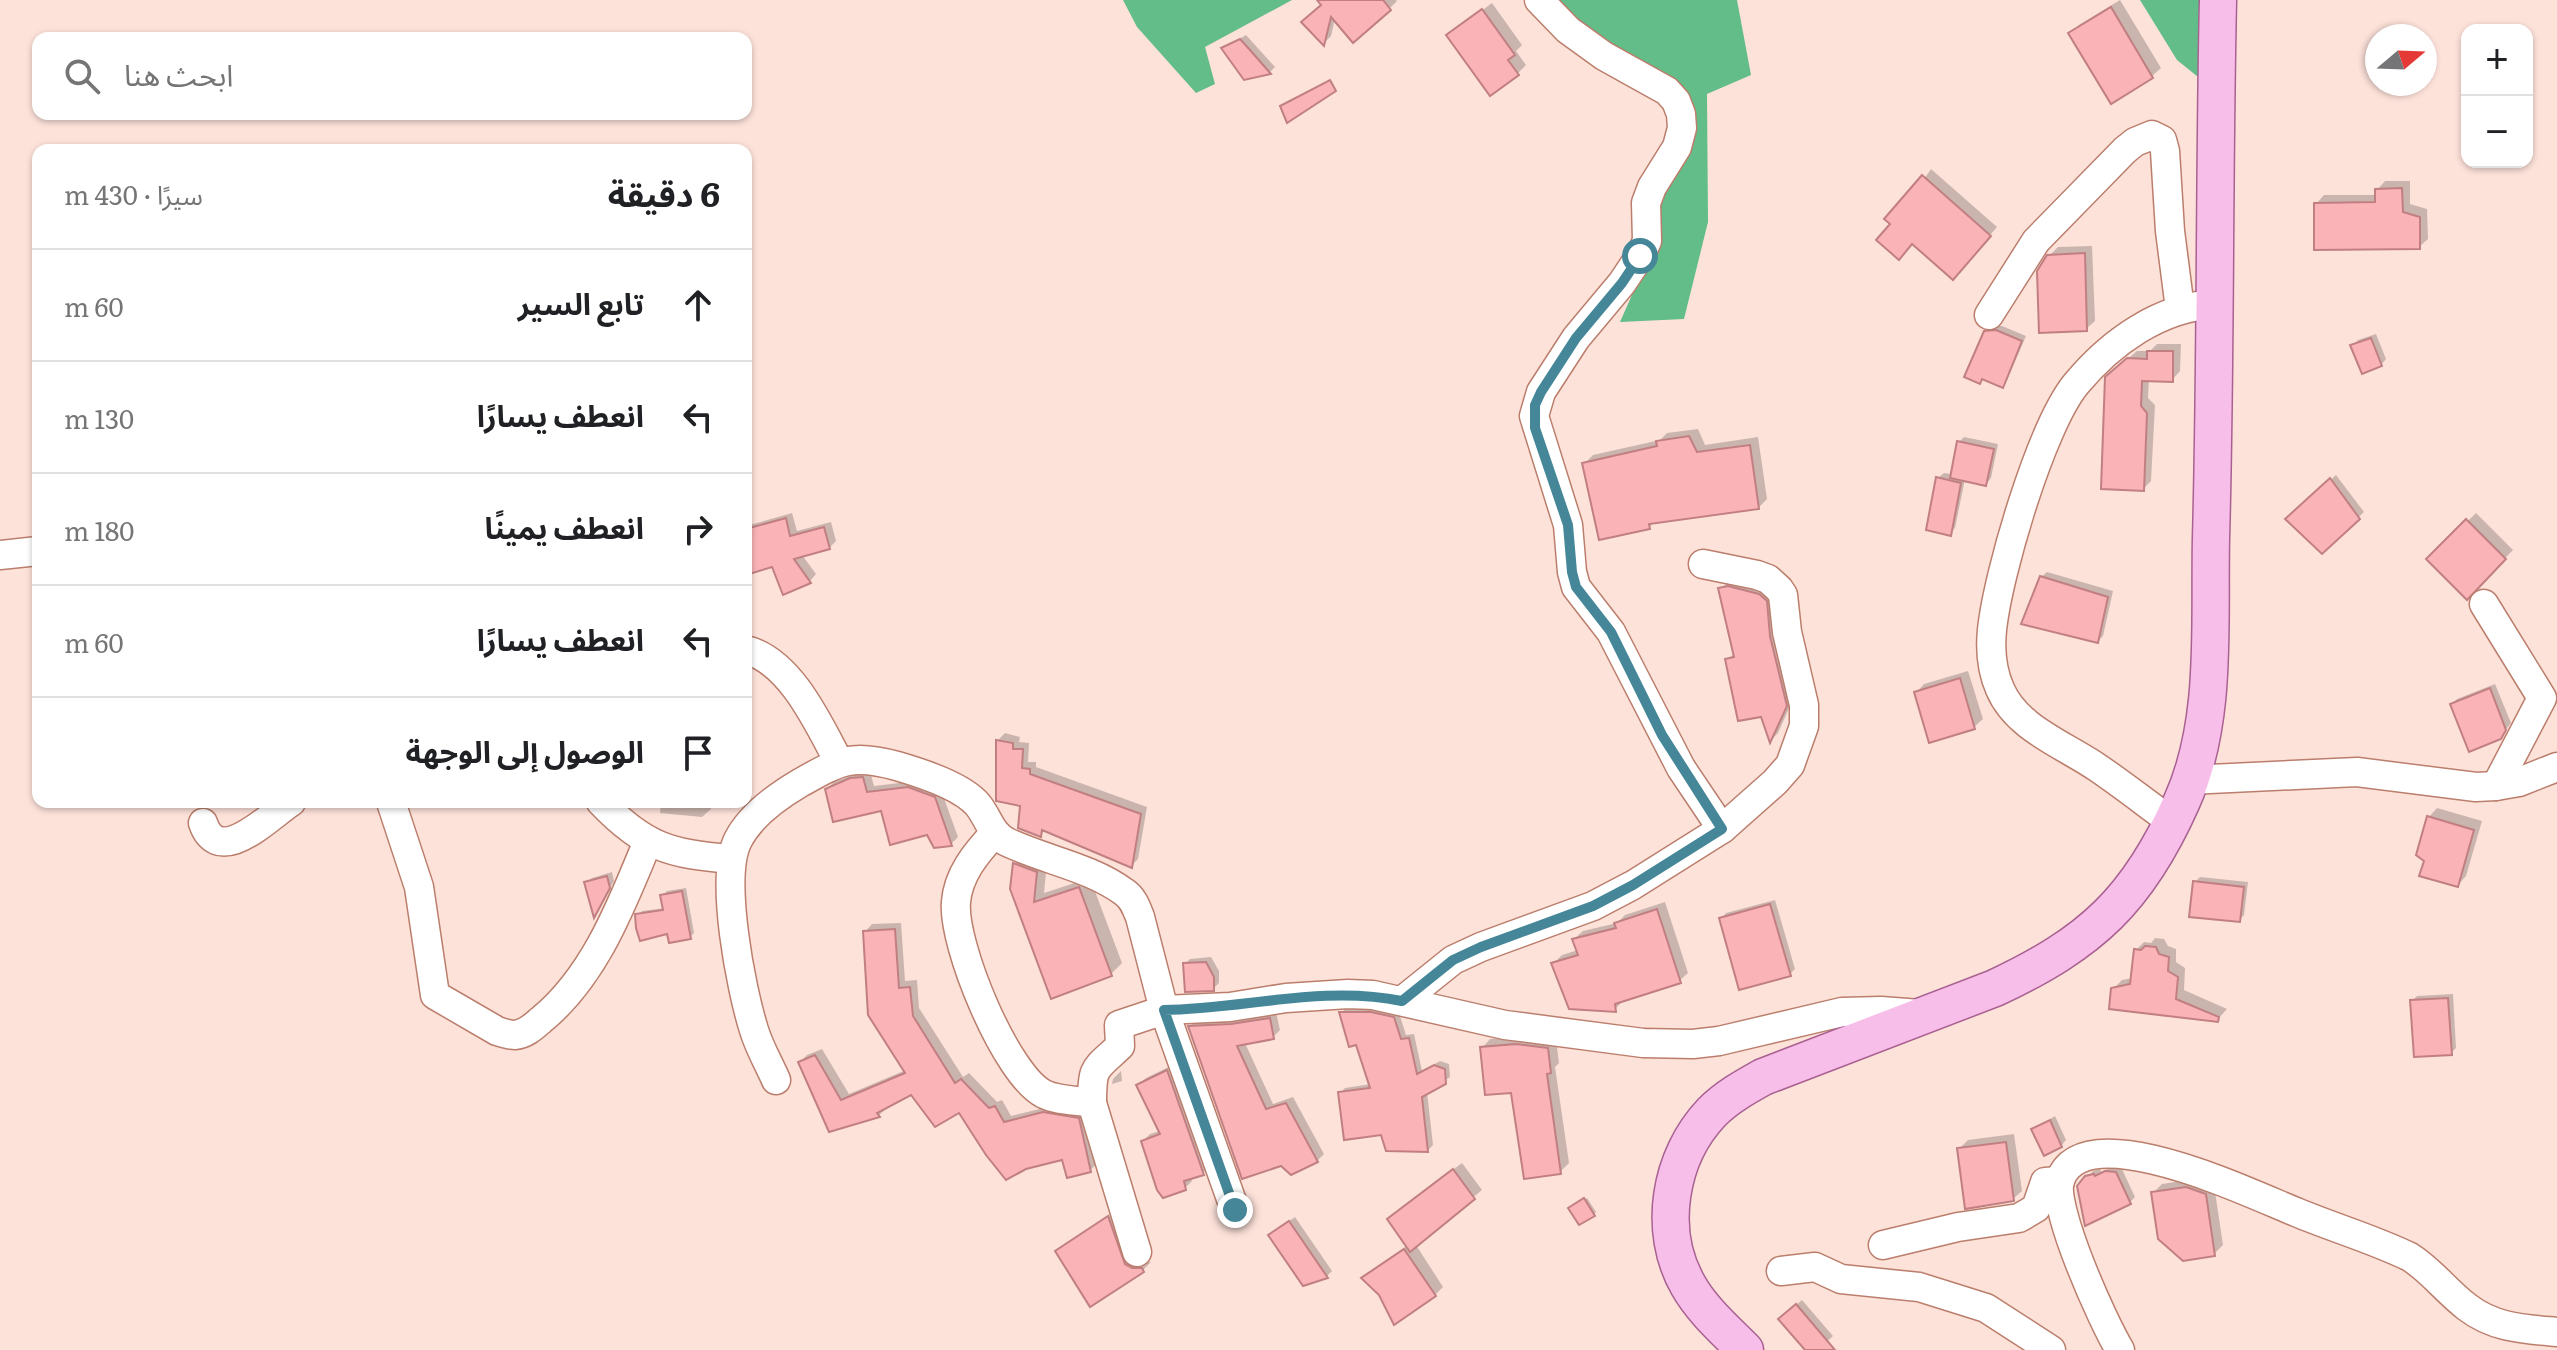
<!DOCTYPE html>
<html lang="ar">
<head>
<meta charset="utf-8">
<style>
	:root { --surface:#fff; --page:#f2f2f2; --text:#202124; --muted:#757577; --line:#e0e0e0 }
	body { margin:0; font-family:Literata,"Noto Sans Arabic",serif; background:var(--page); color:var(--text); direction:rtl }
	.controls { position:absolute; right:24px; top:24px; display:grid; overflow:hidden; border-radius:16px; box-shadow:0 2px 6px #0004 }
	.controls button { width:72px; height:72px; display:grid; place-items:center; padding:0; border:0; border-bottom:2px solid var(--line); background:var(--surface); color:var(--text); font:40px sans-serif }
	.compass { position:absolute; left:2365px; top:24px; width:72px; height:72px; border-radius:50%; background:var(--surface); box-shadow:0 2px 6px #0004; rotate:71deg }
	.stop { position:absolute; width:24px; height:24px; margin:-18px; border:6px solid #458798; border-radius:50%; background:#fff }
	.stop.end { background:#458798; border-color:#fff; box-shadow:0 2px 8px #0008 }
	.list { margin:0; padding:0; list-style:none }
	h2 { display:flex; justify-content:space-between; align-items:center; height:104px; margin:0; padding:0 32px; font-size:34px }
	h2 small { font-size:26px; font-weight:400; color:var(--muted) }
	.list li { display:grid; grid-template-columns:52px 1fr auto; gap:24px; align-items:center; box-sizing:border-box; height:112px; padding:0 32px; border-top:2px solid var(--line) }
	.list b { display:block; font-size:30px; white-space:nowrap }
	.list em { font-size:26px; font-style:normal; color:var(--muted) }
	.icon { flex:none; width:44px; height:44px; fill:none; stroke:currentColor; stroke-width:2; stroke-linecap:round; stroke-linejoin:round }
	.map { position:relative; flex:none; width:2557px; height:1350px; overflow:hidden; direction:ltr }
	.search { position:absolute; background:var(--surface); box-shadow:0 2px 6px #0004; left:32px; top:32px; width:720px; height:88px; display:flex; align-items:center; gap:20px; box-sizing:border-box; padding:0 28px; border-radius:16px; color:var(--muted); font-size:30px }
	.panel { position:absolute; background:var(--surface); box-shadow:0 2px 6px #0004; left:32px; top:144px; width:720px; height:664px; border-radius:16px; direction:rtl }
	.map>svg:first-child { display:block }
	.forest { fill:#63bd89 }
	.shadow { fill:#0003 }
	.building { fill:#fab4b7; stroke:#c17f82; stroke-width:2 }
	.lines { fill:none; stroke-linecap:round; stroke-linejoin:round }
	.minor-casing { stroke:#bb7e6c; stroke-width:31 }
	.major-casing { stroke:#a86190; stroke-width:39 }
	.minor { stroke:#fff; stroke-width:28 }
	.major { stroke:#f8beea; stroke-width:36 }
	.route { stroke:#458798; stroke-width:10 }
</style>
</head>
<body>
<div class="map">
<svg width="2557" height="1350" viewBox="0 0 2557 1350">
	<rect width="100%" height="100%" fill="#fde2da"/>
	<!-- forest -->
	<g class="forest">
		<path d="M 1123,0 L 1292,0 L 1205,47 L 1215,84 L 1196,93 L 1137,27 Z"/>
		<path d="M 1544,0 L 1737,0 L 1751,75 L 1707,94 L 1708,222 L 1684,319 L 1620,322 L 1651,252 L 1663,175 L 1686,116 Z"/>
		<path d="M 2140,0 L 2211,0 L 2213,89 L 2177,60 Z"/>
	</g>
	<!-- shadow -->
	<g class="shadow">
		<path d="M 1328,0 L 1396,0 L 1397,1 L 1390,8 L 1335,19 L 1331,36 L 1324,43 Z"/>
		<path d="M 2120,0 L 2161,68 L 2152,76 L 2111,101 L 2071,33 L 2079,25 Z"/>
		<path d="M 1492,3 L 1522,45 L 1516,51 L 1526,65 L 1517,74 L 1449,35 Z"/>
		<path d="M 1246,35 L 1275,67 L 1270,72 L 1245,78 L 1224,48 Z"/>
		<path d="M 1931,169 L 1997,227 L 1961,269 L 1913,242 L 1893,224 Z"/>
		<path d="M 2385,181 L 2410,181 L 2410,204 L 2427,209 L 2428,239 L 2419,247 L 2316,204 L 2324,195 L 2377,195 L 2377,190 Z"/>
		<path d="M 2092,246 L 2095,321 L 2086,329 L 2049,256 L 2058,247 Z"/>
		<path d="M 1991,326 L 2002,326 L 2026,336 L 2007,380 L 2002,385 L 1984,377 L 1980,381 L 1986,332 Z"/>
		<path d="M 2376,334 L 2386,359 L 2381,365 L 2353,346 L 2358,340 Z"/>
		<path d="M 2157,344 L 2181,344 L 2180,371 L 2172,380 L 2149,379 L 2148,398 L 2155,405 L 2151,481 L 2143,489 L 2116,369 L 2137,351 L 2150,351 Z"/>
		<path d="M 1698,429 L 1705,445 L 1758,437 L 1767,499 L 1758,508 L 1655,522 L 1649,527 L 1584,464 L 1593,455 L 1660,440 L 1667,433 Z"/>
		<path d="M 1964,437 L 1998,444 L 1991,478 L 1986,484 L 1965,479 L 1955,528 L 1950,533 L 1938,478 L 1944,473 L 1952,474 L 1959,442 Z"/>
		<path d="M 2336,475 L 2364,512 L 2322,552 L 2288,519 Z"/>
		<path d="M 792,513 L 797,531 L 831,522 L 836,541 L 829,548 L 802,555 L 816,574 L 810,581 L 784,593 L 774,565 L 746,573 L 746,526 Z"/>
		<path d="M 2476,513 L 2513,550 L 2467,597 L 2429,559 Z"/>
		<path d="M 2047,572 L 2113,591 L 2103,636 L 2098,641 L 2041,577 Z"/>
		<path d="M 1729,581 L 1774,593 L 1794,697 L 1778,733 L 1771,740 L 1762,714 L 1728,660 L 1735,652 L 1721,589 Z"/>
		<path d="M 1968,671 L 1983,719 L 1974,727 L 1916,693 L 1924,684 Z"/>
		<path d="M 2495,684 L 2511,723 L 2500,737 L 2452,704 L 2457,699 Z"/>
		<path d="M 1005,733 L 1020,737 L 1019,742 L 1029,743 L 1028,762 L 1036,762 L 1036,767 L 1147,807 L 1138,859 L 1131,866 L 1046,829 L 1040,835 L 1023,804 L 998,740 Z"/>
		<path d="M 870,771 L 874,786 L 916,781 L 941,790 L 958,837 L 951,844 L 935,846 L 927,833 L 882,808 L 827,789 L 834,782 L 859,772 Z"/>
		<path d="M 180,802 L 195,802 L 182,807 Z"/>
		<path d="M 661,802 L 711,802 L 711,809 L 702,817 L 660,813 Z"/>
		<path d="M 2437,808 L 2482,821 L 2466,876 L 2458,885 L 2426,861 L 2429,817 Z"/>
		<path d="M 1026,853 L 1047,861 L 1044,893 L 1090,878 L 1122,963 L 1111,974 L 1052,996 L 1015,864 Z"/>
		<path d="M 612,872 L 614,881 L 595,914 L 586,883 L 592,878 Z"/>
		<path d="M 2200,877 L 2248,882 L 2244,915 L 2239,920 L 2195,882 Z"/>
		<path d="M 686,888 L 694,933 L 690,937 L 669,931 L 637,916 L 642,911 L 665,908 L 662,896 L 667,891 Z"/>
		<path d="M 1775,900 L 1795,969 L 1790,974 L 1721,919 L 1726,913 Z"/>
		<path d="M 1665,902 L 1688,973 L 1679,981 L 1623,1001 L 1615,1009 L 1554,963 L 1562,955 L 1578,950 L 1574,939 L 1583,931 L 1617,923 L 1625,915 Z"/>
		<path d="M 901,923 L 905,981 L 917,980 L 919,1008 L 963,1077 L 969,1073 L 997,1102 L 1002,1100 L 1011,1116 L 1052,1106 L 1086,1112 L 1098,1163 L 1090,1170 L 959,1110 L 912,1093 L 885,1107 L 886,1109 L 879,1115 L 830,1130 L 800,1062 L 807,1055 L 822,1049 L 849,1094 L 906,1070 L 865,932 L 872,924 Z"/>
		<path d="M 2155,938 L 2164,939 L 2168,946 L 2176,949 L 2176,962 L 2185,968 L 2184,990 L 2227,1009 L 2217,1020 L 2113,989 L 2122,980 L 2133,978 L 2136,950 L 2144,942 L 2151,943 Z"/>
		<path d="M 1211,957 L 1219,971 L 1219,983 L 1213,989 L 1185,964 L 1190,959 Z"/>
		<path d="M 2453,994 L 2456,1048 L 2451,1053 L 2412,1001 L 2417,996 Z"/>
		<path d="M 1347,1007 L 1377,1008 L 1399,1013 L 1406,1035 L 1414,1034 L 1422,1071 L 1440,1061 L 1449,1064 L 1450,1077 L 1427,1092 L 1433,1145 L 1428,1150 L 1382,1133 L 1340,1093 L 1345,1088 L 1371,1084 L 1357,1042 L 1342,1012 Z"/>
		<path d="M 1276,1012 L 1280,1030 L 1273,1037 L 1245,1043 L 1273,1104 L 1293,1097 L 1324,1154 L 1317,1161 L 1291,1173 L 1190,1026 L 1197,1020 Z"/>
		<path d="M 1526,1036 L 1556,1040 L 1559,1063 L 1555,1067 L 1569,1163 L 1560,1172 L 1513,1091 L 1482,1048 L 1490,1039 Z"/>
		<path d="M 1175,1064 L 1211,1166 L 1203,1173 L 1191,1177 L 1192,1181 L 1185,1188 L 1143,1141 L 1150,1134 L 1160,1131 L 1138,1086 L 1146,1078 Z"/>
		<path d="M 1121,1071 L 1122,1081 L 1112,1084 L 1113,1079 Z"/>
		<path d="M 2055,1116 L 2066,1140 L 2061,1146 L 2034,1129 Z"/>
		<path d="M 2014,1134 L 2022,1191 L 2013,1199 L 1959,1149 L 1968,1140 Z"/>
		<path d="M 1462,1163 L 1482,1190 L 1416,1245 L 1443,1287 L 1435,1295 L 1380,1294 L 1364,1278 L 1408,1245 L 1398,1211 Z"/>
		<path d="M 2112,1167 L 2121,1167 L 2135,1197 L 2129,1203 L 2087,1177 L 2093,1171 L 2100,1169 L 2101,1172 Z"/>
		<path d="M 2195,1179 L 2214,1185 L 2223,1245 L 2214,1254 L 2153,1193 L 2162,1184 Z"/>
		<path d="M 1587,1198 L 1596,1212 L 1594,1214 L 1573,1206 Z"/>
		<path d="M 1117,1210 L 1142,1261 L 1151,1262 L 1143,1270 L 1091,1304 L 1057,1252 L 1066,1243 Z"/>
		<path d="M 1295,1217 L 1332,1271 L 1327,1276 L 1304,1283 L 1276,1230 Z"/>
		<path d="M 1802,1300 L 1833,1336 L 1818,1350 L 1808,1350 L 1786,1313 Z"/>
	</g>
	<!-- building -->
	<g class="building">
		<path d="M 1317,0 L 1383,0 L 1391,10 L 1353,43 L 1331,17 L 1324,46 L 1301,22 L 1321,5 Z"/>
		<path d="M 2111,7 L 2153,78 L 2111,104 L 2068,33 Z"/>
		<path d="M 1482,9 L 1515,55 L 1508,60 L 1519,75 L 1490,96 L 1446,35 Z"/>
		<path d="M 1240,39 L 1250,50 L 1271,74 L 1244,80 L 1221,48 Z"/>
		<path d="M 1330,80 L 1336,91 L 1287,123 L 1280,106 Z"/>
		<path d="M 1922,175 L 1991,236 L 1953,280 L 1912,244 L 1899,260 L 1876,240 L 1890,224 L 1884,219 Z"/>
		<path d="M 2402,188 L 2403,212 L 2420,217 L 2420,249 L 2314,250 L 2314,203 L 2375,202 L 2375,189 Z"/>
		<path d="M 2085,253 L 2087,331 L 2039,333 L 2037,271 L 2047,255 Z"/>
		<path d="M 1996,330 L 2022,341 L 2003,388 L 1982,379 L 1980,384 L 1964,377 L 1984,331 Z"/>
		<path d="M 2371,338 L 2382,366 L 2362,374 L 2350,345 Z"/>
		<path d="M 2147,351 L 2173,351 L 2173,382 L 2142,381 L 2141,406 L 2147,413 L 2144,491 L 2101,489 L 2105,377 L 2127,358 L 2147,359 Z"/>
		<path d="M 1689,436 L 1697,452 L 1750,445 L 1759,509 L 1649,524 L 1650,529 L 1599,540 L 1582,463 L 1657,446 L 1656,441 Z"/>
		<path d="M 1957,441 L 1994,449 L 1986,486 L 1950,478 Z"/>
		<path d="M 1936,477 L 1961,483 L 1951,536 L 1926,530 Z"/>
		<path d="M 2330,478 L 2360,519 L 2322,554 L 2285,519 Z"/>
		<path d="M 786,518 L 790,536 L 824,527 L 830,549 L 794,559 L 811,583 L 783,595 L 772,567 L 746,575 L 746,529 Z"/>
		<path d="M 2466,519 L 2506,559 L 2467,600 L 2426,559 Z"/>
		<path d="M 2040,576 L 2108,597 L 2098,643 L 2021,624 Z"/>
		<path d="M 1728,586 L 1759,594 L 1767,601 L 1770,636 L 1787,706 L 1770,743 L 1761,717 L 1738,721 L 1725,659 L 1734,657 L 1718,588 Z"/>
		<path d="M 1960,678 L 1975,729 L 1929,743 L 1914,692 Z"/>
		<path d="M 2490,688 L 2506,730 L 2501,739 L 2469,752 L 2450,704 Z"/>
		<path d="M 996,740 L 1013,743 L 1013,749 L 1023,749 L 1022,768 L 1030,769 L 1030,774 L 1141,814 L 1132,868 L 1042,830 L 1041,837 L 1018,828 L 1020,806 L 996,801 Z"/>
		<path d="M 863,777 L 867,792 L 908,787 L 935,797 L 952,846 L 934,848 L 927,835 L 890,845 L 881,811 L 833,822 L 825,789 L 850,778 Z"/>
		<path d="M 2427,816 L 2474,830 L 2458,887 L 2419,876 L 2424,861 L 2416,855 Z"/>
		<path d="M 1013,863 L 1037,872 L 1034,902 L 1079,887 L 1112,976 L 1051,999 L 1010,889 Z"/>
		<path d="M 607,876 L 610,888 L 594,918 L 584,882 Z"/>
		<path d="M 2193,881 L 2244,887 L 2240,922 L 2189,917 Z"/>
		<path d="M 682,891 L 691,939 L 669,943 L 667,934 L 640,941 L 636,928 L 635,914 L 663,910 L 660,895 Z"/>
		<path d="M 1770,904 L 1791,976 L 1739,990 L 1719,918 Z"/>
		<path d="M 1657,909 L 1681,983 L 1615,1004 L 1616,1012 L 1569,1009 L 1551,963 L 1578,955 L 1572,939 L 1616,928 L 1614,923 Z"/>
		<path d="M 895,929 L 899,988 L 910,987 L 913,1016 L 955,1083 L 961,1079 L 989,1108 L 995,1106 L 1004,1122 L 1043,1112 L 1079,1118 L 1091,1172 L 1067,1178 L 1062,1160 L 1026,1169 L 1006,1180 L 986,1155 L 959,1113 L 935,1127 L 911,1095 L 877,1113 L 880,1117 L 829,1132 L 798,1062 L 815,1055 L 841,1100 L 905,1073 L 868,1015 L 863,931 Z"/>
		<path d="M 2145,946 L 2156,947 L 2159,954 L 2169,957 L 2168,971 L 2178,977 L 2176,999 L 2219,1017 L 2218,1022 L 2109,1009 L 2111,988 L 2130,984 L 2134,949 L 2141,950 Z"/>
		<path d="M 1206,962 L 1214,977 L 1214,991 L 1185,992 L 1183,963 Z"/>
		<path d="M 2448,998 L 2452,1055 L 2414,1057 L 2410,1000 Z"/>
		<path d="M 1339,1012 L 1371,1012 L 1394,1017 L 1401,1039 L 1409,1038 L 1417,1074 L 1434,1065 L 1445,1069 L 1446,1084 L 1422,1097 L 1428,1152 L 1386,1151 L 1381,1135 L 1344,1140 L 1338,1092 L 1370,1088 L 1356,1045 L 1349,1047 Z"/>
		<path d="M 1270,1018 L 1274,1039 L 1237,1046 L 1266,1109 L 1286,1103 L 1318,1162 L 1291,1175 L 1281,1166 L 1242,1179 L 1188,1026 L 1231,1024 Z"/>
		<path d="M 1516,1044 L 1548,1048 L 1551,1073 L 1547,1074 L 1561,1174 L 1524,1179 L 1511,1093 L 1485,1095 L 1480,1047 Z"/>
		<path d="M 1167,1070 L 1204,1175 L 1184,1181 L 1186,1190 L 1163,1198 L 1157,1190 L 1141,1141 L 1160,1134 L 1136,1085 Z"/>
		<path d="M 2050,1120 L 2062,1147 L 2044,1156 L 2031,1129 Z"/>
		<path d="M 2006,1142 L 2014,1201 L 1965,1209 L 1957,1148 Z"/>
		<path d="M 1453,1169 L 1475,1199 L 1410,1252 L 1387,1219 Z"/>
		<path d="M 2105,1171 L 2116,1172 L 2131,1204 L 2085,1226 L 2077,1186 L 2085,1176 L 2094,1174 L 2095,1176 Z"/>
		<path d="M 2186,1187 L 2206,1194 L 2215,1256 L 2183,1261 L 2158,1239 L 2151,1192 Z"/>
		<path d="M 1584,1198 L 1595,1216 L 1579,1225 L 1568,1208 Z"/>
		<path d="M 1108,1216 L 1125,1264 L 1132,1268 L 1142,1268 L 1144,1272 L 1090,1307 L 1055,1251 Z"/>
		<path d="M 1289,1221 L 1328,1278 L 1303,1286 L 1268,1235 Z"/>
		<path d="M 1404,1249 L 1436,1296 L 1394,1325 L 1379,1295 L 1361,1278 Z"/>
		<path d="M 1796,1304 L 1835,1350 L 1805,1350 L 1778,1319 Z"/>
	</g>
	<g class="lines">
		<!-- minor casing -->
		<g class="minor-casing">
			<g id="minor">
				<path d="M 1989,315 L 2036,241 L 2125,150 L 2135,142 L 2152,135 L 2162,140 L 2165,151 L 2170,231 L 2180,309"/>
				<path d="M 0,555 L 38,551"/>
				<path d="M 1703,564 L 1757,575 L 1768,579 L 1779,589 L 1783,595 L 1787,632 L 1804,705 L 1804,726 L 1790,765 L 1775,782 L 1722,829"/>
				<path d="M 2484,604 L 2542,698 L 2496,786"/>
				<path d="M 746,650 C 791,661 819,725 839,762"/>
				<path d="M 2189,780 L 2357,772 L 2476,787 L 2496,786 L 2519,782 L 2557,767"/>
				<path d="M 391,802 L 419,887 L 435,995 L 497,1031 C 503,1033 509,1035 515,1035 C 526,1034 534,1026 541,1020 C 595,976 622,904 648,841"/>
				<path d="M 601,802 C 644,847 670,854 731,859"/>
				<path d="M 2172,822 C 2147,804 2123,785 2098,768 C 2065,745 2017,729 2000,689 C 1992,671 1990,650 1992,630 C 1998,573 2041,427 2076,384 C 2111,342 2160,307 2215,304"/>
				<path d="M 203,823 C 219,869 268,817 291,802"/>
				<path d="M 994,834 C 976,853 958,875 956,902 C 952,944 1006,1075 1044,1094 C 1058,1101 1077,1100 1092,1103 L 1137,1252"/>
				<path d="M 1402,1001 L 1453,960 L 1481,947 L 1593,906 L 1633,885 L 1722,829 L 1681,768 L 1611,632 L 1576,587 L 1572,572 L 1568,525 L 1534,416 L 1541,392 L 1576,338 L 1622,283 L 1640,256 L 1647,241 L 1646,203 L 1652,187 L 1677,147 L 1682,128 L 1681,114 L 1676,101 L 1667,91 L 1604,56 L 1568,30 L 1539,0"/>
				<path d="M 776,1080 C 769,1064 759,1047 754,1030 C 741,989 719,877 738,840 C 750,816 778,796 800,783 C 839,761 852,753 897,766 C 921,773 962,786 978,805 C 989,819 991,834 1007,842 C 1045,860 1090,867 1124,892 C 1133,898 1136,907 1140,917 L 1164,1010 L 1235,1210"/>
				<path d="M 1092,1103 C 1092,1065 1095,1070 1120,1046 L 1119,1025 L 1164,1010 L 1230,1007 L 1286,998 L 1348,994 L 1373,995 L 1505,1025 L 1643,1043 L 1693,1044 L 1719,1041 L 1842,1012 L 1881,1011 L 1920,1014"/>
				<path d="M 1883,1245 L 1958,1227 L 2019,1218 L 2036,1208 L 2045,1182 L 2060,1181"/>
				<path d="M 1781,1271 L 1815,1267 L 1841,1279 L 1919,1287 L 1986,1308 L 2051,1350"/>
				<path d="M 2120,1350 C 2103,1322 2051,1207 2060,1180 C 2084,1112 2255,1196 2296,1212 C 2334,1228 2373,1239 2410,1257 C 2432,1271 2446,1291 2467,1307 C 2494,1328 2524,1329 2557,1332"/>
			</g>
		</g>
		<!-- major casing -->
		<g class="major-casing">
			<path id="major" d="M 1745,1350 C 1725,1330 1702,1310 1688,1285 C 1657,1231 1669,1157 1712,1112 C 1727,1097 1745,1087 1763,1077 L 1995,988 C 2091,943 2138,900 2182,801 C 2218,721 2209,624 2211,538 C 2216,359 2214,179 2218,0"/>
		</g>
		<!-- minor -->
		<use href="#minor" class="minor"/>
		<!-- major -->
		<use href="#major" class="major"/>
	</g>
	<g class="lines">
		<!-- route -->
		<path class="route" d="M 1235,1210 L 1164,1010 C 1244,1009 1322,985 1402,1001 L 1453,960 L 1481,947 L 1593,906 L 1633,885 L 1722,829 L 1662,735 L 1611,632 L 1576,587 L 1572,572 L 1568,525 L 1535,428 L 1535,405 L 1541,392 L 1576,338 L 1622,283 L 1640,256"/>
	</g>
</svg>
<div class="controls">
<button>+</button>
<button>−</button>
</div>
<svg class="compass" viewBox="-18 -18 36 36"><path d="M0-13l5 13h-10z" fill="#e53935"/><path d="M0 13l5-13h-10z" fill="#757577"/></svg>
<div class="stop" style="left:1640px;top:256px"></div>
<div class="stop end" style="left:1235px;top:1210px"></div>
<div class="search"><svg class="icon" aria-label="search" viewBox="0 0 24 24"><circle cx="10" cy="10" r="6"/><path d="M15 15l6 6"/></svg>ابحث هنا</div>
<section class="panel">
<h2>6 دقيقة<small>سيرًا · 430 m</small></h2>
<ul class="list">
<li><svg class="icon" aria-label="ahead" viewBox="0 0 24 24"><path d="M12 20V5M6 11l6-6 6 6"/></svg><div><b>تابع السير</b></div><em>60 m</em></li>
<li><svg class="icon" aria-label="left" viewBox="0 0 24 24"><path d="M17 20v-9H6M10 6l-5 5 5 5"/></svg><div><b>انعطف يسارًا</b></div><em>130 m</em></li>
<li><svg class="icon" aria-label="right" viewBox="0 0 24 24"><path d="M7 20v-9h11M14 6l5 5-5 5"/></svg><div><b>انعطف يمينًا</b></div><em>180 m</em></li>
<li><svg class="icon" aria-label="left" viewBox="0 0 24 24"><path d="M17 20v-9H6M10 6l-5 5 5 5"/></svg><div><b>انعطف يسارًا</b></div><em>60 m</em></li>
<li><svg class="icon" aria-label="arrive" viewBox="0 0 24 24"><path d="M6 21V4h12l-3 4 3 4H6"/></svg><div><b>الوصول إلى الوجهة</b></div></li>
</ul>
</section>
</div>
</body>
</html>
